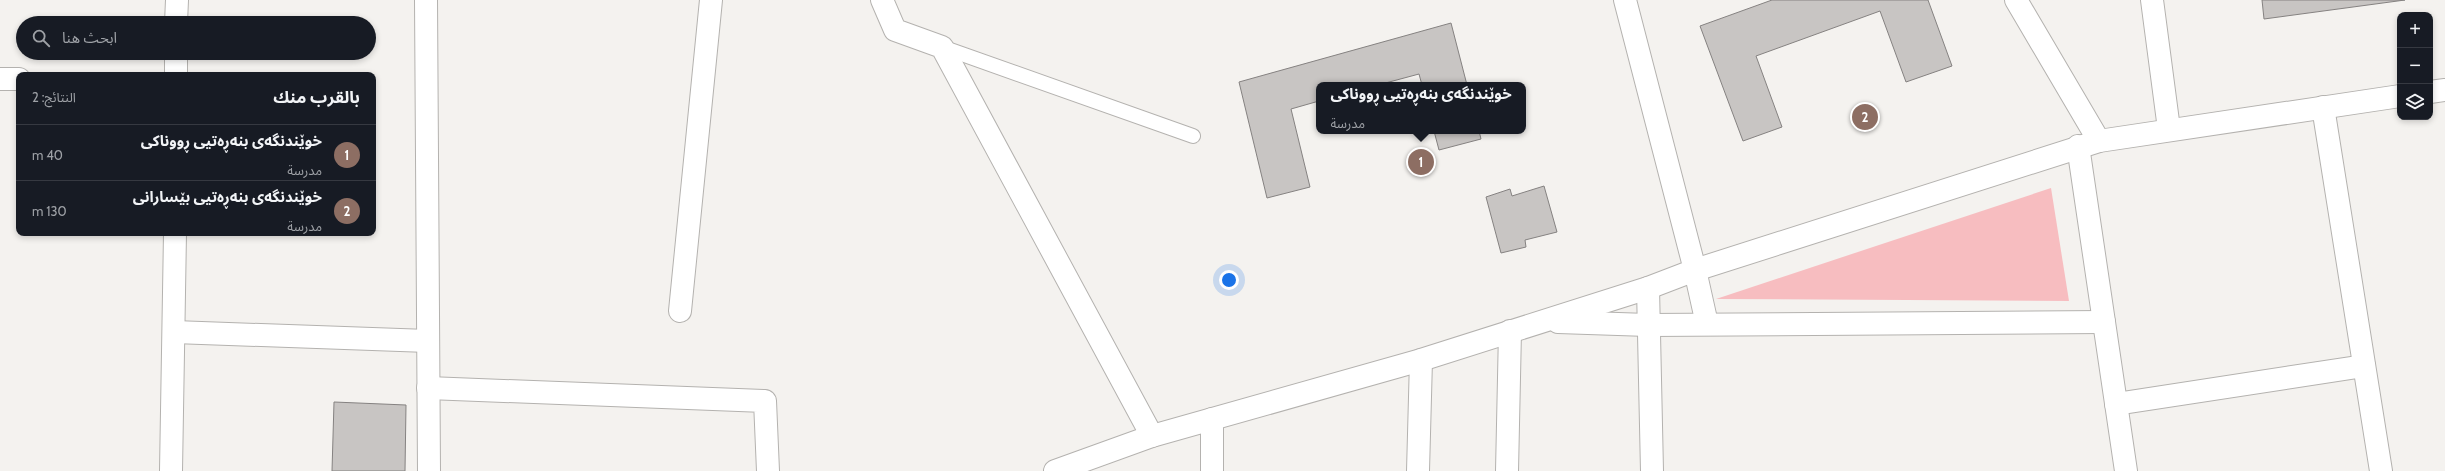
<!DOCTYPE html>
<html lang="ar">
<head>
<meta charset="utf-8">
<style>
	:root { --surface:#171b24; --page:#20242c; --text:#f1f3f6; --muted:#9ea1a6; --line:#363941; --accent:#7056d0 }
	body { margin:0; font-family:Cabin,"Noto Sans Arabic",sans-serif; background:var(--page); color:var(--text); direction:rtl }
	.controls { position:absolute; right:12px; top:12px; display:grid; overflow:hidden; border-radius:8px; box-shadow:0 2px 6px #0003 }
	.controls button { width:36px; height:36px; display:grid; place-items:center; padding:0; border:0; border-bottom:1px solid var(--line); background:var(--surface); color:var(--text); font:20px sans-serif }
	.you { position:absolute; left:1229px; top:280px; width:14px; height:14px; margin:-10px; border:3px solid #fff; border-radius:50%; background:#1a73e8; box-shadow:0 0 0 6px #1a73e833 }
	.badge { display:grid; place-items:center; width:26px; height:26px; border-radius:50%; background:var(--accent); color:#fff; font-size:13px; font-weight:700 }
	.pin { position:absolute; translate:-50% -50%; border:2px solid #fff; box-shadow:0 1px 4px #0006 }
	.popup { position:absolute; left:1316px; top:82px; width:210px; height:52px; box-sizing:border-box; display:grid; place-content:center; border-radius:8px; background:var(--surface); filter:drop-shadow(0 1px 3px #0005); font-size:13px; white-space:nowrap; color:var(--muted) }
	.popup b { font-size:15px; color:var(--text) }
	.popup::after { content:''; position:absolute; left:50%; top:100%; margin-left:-8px; border:8px solid transparent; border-top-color:var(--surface) }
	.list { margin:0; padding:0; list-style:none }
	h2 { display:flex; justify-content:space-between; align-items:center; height:52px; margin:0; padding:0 16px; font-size:17px }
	h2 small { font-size:13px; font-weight:400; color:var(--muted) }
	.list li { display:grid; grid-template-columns:26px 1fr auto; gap:12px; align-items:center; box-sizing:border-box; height:56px; padding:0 16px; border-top:1px solid var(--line) }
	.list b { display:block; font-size:15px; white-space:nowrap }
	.list p { margin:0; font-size:13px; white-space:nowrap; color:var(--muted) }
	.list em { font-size:13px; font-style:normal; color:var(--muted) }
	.icon { flex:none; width:22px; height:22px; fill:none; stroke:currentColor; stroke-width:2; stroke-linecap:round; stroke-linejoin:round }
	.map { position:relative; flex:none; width:2445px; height:471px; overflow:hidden; direction:ltr }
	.search { position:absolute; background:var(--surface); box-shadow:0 2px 6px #0003; left:16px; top:16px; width:360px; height:44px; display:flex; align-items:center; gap:10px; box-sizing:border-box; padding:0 14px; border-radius:22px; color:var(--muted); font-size:15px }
	.panel { position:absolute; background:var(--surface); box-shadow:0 2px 6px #0003; left:16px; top:72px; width:360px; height:164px; border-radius:8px; direction:rtl }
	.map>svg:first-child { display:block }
	.park { fill:#f7bdc0 }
	.building { fill:#c8c5c3; stroke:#858281 }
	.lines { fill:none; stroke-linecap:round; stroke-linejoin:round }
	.lane-casing { stroke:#b4b2af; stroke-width:16 }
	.street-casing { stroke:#b4b2af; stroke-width:24 }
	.lane { stroke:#fff; stroke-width:14 }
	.street { stroke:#fff; stroke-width:22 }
</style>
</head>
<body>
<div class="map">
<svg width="2445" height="471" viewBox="0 0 2445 471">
	<rect width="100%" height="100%" fill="#f4f2ef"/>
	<!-- park -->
	<path class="park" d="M 2051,188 L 2069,301 L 1716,299 Z"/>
	<!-- building -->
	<g class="building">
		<path d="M 1772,0 L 1928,0 L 1952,66 L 1906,82 L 1880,11 L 1756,56 L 1782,127 L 1743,141 L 1700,26 Z"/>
		<path d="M 2262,0 L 2405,0 L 2264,19 Z"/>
		<path d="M 1451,23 L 1467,85 L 1422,85 L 1419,74 L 1378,85 L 1319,85 L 1319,101 L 1291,109 L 1310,187 L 1267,198 L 1239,82 Z"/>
		<path d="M 1434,131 L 1479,131 L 1481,139 L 1439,150 Z"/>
		<path d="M 1544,186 L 1557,232 L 1525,240 L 1526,247 L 1501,253 L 1486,197 L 1510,189 L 1512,196 Z"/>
		<path d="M 334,402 L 406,405 L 405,471 L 332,471 Z"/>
	</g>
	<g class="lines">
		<!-- lane casing -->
		<g class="lane-casing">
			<path id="lane" d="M 942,47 L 1193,136"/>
		</g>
		<!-- street casing -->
		<g class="street-casing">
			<g id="street">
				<path d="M 426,0 L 429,471"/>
				<path d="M 882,0 L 895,30 L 942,47 L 1152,436"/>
				<path d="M 1625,0 L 1695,270 L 1707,324"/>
				<path d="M 2016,0 L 2099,141"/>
				<path d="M 2152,0 L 2169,129"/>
				<path d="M 176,23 L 177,0"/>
				<path d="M 176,75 L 176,53"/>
				<path d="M 0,79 L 19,79"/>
				<path d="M 2430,92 L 2445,90"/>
				<path d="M 2323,107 L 2381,471"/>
				<path d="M 2078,146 L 2126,471"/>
				<path d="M 1648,288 L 1652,471"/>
				<path d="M 680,311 L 711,0"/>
				<path d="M 1558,322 L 1648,325 L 2104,322"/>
				<path d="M 174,332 L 428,341"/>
				<path d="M 428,388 L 765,401 L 768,471"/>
				<path d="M 2116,404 L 2364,366"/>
				<path d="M 171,471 L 175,233"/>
				<path d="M 1055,471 L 1152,436 L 1421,360 L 1648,288 L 1695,270 L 2099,141 L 2400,96"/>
				<path d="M 1212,471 L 1212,419"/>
				<path d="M 1418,471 L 1421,360"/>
				<path d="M 1507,471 L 1510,331"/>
			</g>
		</g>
		<!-- lane -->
		<use href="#lane" class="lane"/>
		<!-- street -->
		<use href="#street" class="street"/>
	</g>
</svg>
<div class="controls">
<button>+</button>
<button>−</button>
<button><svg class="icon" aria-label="layers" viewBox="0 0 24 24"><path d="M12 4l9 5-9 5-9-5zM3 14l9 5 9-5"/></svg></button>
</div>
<div class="you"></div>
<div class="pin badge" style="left:1421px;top:162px;background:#8d6e63">1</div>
<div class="popup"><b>خوێندنگەی بنەڕەتیی ڕووناکی</b>مدرسة</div>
<div class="pin badge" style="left:1865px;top:117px;background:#8d6e63">2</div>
<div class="search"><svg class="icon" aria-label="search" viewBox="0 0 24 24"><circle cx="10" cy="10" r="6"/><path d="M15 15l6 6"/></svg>ابحث هنا</div>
<section class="panel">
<h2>بالقرب منك<small>النتائج: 2</small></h2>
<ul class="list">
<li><span class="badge" style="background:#8d6e63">1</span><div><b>خوێندنگەی بنەڕەتیی ڕووناکی</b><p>مدرسة</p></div><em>40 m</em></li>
<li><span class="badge" style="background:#8d6e63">2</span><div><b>خوێندنگەی بنەڕەتیی بێسارانی</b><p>مدرسة</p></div><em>130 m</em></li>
</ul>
</section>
</div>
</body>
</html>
